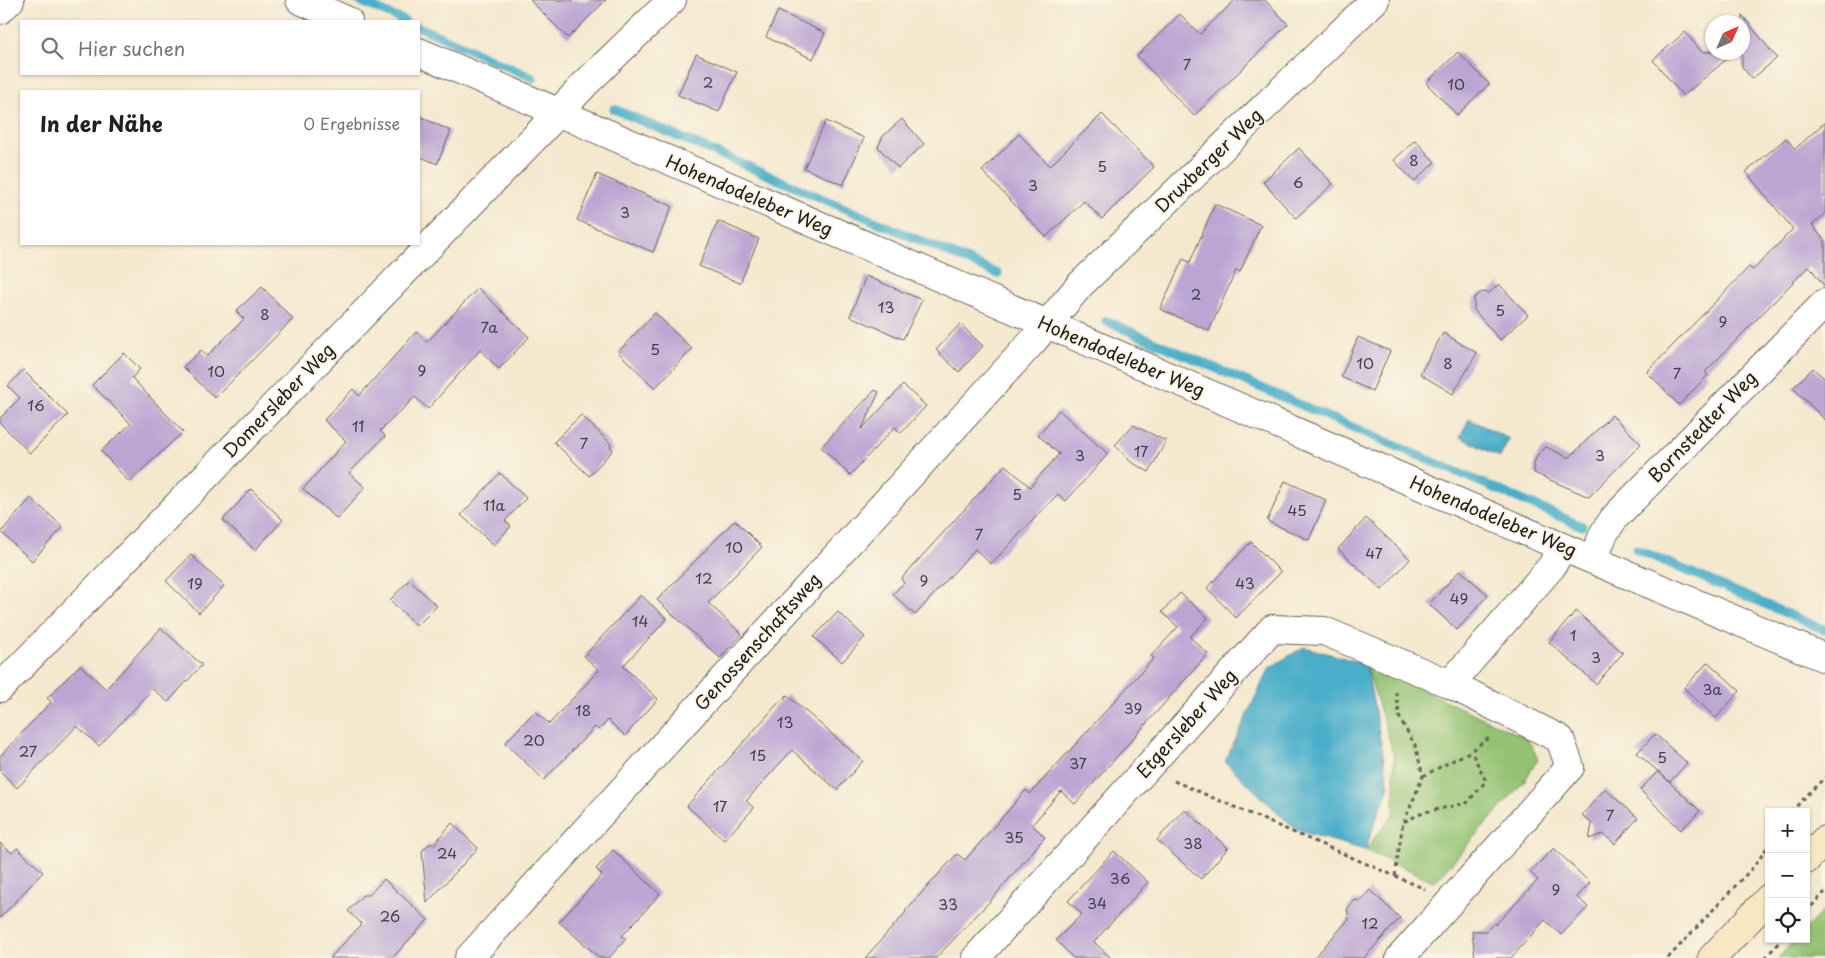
<!DOCTYPE html>
<html lang="de">
<head>
<meta charset="utf-8">
<style>
	:root { --surface:#fff; --page:#f6f6f6; --text:#202124; --muted:#757577; --line:#e0e0e0 }
	body { margin:0; font-family:"Playpen Sans",sans-serif; background:var(--page); color:var(--text) }
	.controls { position:absolute; right:15px; bottom:15px; display:grid; overflow:hidden; border-radius:0px; box-shadow:0 1px 4px #0004 }
	.controls button { width:45px; height:45px; display:grid; place-items:center; padding:0; border:0; border-bottom:1px solid var(--line); background:var(--surface); color:var(--text); font:25px sans-serif }
	.compass { position:absolute; left:1705px; top:15px; width:45px; height:45px; border-radius:50%; background:var(--surface); box-shadow:0 1px 4px #0004; rotate:45deg }
	.list { margin:0; padding:0; list-style:none }
	h2 { display:flex; justify-content:space-between; align-items:center; height:65px; margin:0; padding:0 20px; font-size:21px }
	h2 small { font-size:16px; font-weight:400; color:var(--muted) }
	.icon { flex:none; width:28px; height:28px; fill:none; stroke:currentColor; stroke-width:2; stroke-linecap:round; stroke-linejoin:round }
	.map { position:relative; flex:none; width:1825px; height:958px; overflow:hidden }
	.search { position:absolute; background:var(--surface); box-shadow:0 1px 4px #0004; left:20px; top:20px; width:400px; height:55px; display:flex; align-items:center; gap:12px; box-sizing:border-box; padding:0 18px; border-radius:0px; color:var(--muted); font-size:19px }
	.panel { position:absolute; background:var(--surface); box-shadow:0 1px 4px #0004; left:20px; top:90px; width:400px; height:155px; border-radius:0px }
	.map>svg:first-child { display:block }
	.green { fill:#93c272; stroke:#586f47 }
	.water { fill:#4aaec9; stroke:#336572 }
	.lines { fill:none; stroke-linecap:round; stroke-linejoin:round }
	.stream { stroke:#4aaec9; stroke-width:9 }
	.building { fill:#bba5d3 }
	.street-casing { stroke:#68635a; stroke-width:30 }
	.secondary-casing { stroke:#68635a; stroke-width:30 }
	.path { stroke:#68635a; stroke-width:3; stroke-dasharray:4 4; stroke-linecap:butt }
	.street { stroke:#fff; stroke-width:28 }
	.secondary { stroke:#f7e8c3; stroke-width:28 }
	.labels { text-anchor:middle; stroke-width:4; stroke-linejoin:round; paint-order:stroke }
	.number-label { font-size:15px; fill:#443e4a }
	.street-label { font-size:18px; fill:#1c1c1c; stroke:#fcf5e5 }
</style>
</head>
<body>
<div class="map">
<svg width="1825" height="958" viewBox="0 0 1825 958">
	<rect width="100%" height="100%" fill="#fcf5e5"/>
	<filter id="ink" filterUnits="userSpaceOnUse"><feTurbulence type="fractalNoise" baseFrequency=".02" numOctaves="2"/><feDisplacementMap in="SourceGraphic" scale="10" xChannelSelector="R" yChannelSelector="G"/><feConvolveMatrix kernelMatrix="1 2 1 2 8 2 1 2 1" color-interpolation-filters="sRGB"/></filter>
	<filter id="wash" filterUnits="userSpaceOnUse"><feTurbulence type="fractalNoise" baseFrequency=".0096" numOctaves="4" result="noise"/><feDisplacementMap in="SourceGraphic" scale="20" xChannelSelector="R" yChannelSelector="G"/><feGaussianBlur stdDeviation="1.12" result="paint"/><feColorMatrix in="noise" values="0 0 0 0 0 0 0 0 0 0 0 0 0 0 0 0 0 1.4 0 .05"/><feComposite in="paint" operator="in"/></filter>
	<g filter="url(#wash)">
		<rect width="100%" height="100%" fill="#f4e8ce"/>
		<!-- green -->
		<g class="green">
			<path d="M 1366,664 L 1528,739 L 1538,759 L 1525,780 L 1435,882 L 1365,850 L 1394,813 L 1394,755 Z"/>
			<path d="M 1825,909 L 1825,958 L 1778,958 L 1796,939 L 1806,939 L 1806,928 Z"/>
		</g>
		<!-- water -->
		<g class="water">
			<path d="M 1469,419 L 1509,439 L 1500,457 L 1460,437 Z"/>
			<path d="M 1304,647 L 1366,664 L 1389,786 L 1365,850 L 1296,830 L 1225,762 L 1269,668 Z"/>
		</g>
		<g class="lines">
			<!-- stream -->
			<g class="stream">
				<path d="M 357,0 L 405,21"/>
				<path d="M 419,27 L 533,78"/>
				<path d="M 614,109 L 998,274"/>
				<path d="M 1106,321 L 1582,526"/>
				<path d="M 1636,549 L 1825,630"/>
			</g>
		</g>
		<g id="blocks">
			<!-- building -->
			<g class="building">
				<path d="M 530,0 L 606,0 L 568,38 Z"/>
				<path d="M 1235,0 L 1265,0 L 1288,24 L 1194,116 L 1137,56 L 1180,14 L 1200,34 Z"/>
				<path d="M 778,11 L 825,33 L 813,59 L 766,37 Z"/>
				<path d="M 1742,15 L 1777,58 L 1752,79 L 1742,67 Z"/>
				<path d="M 1685,32 L 1702,52 L 1735,52 L 1683,96 L 1653,60 Z"/>
				<path d="M 1458,52 L 1489,84 L 1457,115 L 1426,83 Z"/>
				<path d="M 696,54 L 737,72 L 719,112 L 678,95 Z"/>
				<path d="M 1102,114 L 1154,167 L 1102,219 L 1084,201 L 1046,237 L 982,171 L 1019,134 L 1050,166 Z"/>
				<path d="M 419,116 L 451,131 L 437,164 L 419,156 Z"/>
				<path d="M 902,119 L 924,144 L 898,168 L 878,147 L 883,136 Z"/>
				<path d="M 826,121 L 864,138 L 843,185 L 804,168 Z"/>
				<path d="M 1825,122 L 1825,214 L 1812,225 L 1825,241 L 1825,287 L 1809,266 L 1705,372 L 1708,375 L 1679,405 L 1647,372 L 1749,267 L 1753,270 L 1793,229 L 1746,172 L 1786,138 L 1795,149 Z"/>
				<path d="M 1415,140 L 1435,162 L 1414,182 L 1394,160 Z"/>
				<path d="M 1299,148 L 1333,184 L 1296,218 L 1263,182 Z"/>
				<path d="M 597,174 L 672,206 L 653,252 L 577,220 Z"/>
				<path d="M 1215,204 L 1261,225 L 1240,272 L 1236,270 L 1209,331 L 1160,309 L 1183,259 L 1190,262 Z"/>
				<path d="M 718,221 L 759,239 L 740,283 L 699,266 Z"/>
				<path d="M 866,276 L 922,300 L 903,339 L 850,316 Z"/>
				<path d="M 1499,284 L 1528,315 L 1500,340 L 1474,310 L 1474,298 L 1482,292 L 1489,293 Z"/>
				<path d="M 262,287 L 293,319 L 215,398 L 183,367 L 201,350 L 207,356 L 244,319 L 236,311 Z"/>
				<path d="M 478,288 L 529,337 L 499,369 L 480,350 L 428,409 L 415,397 L 380,431 L 385,436 L 349,473 L 365,487 L 337,519 L 303,489 L 346,441 L 324,420 L 353,389 L 359,396 L 416,332 L 427,342 Z"/>
				<path d="M 655,313 L 692,349 L 655,388 L 618,352 Z"/>
				<path d="M 960,324 L 983,346 L 959,372 L 936,350 Z"/>
				<path d="M 1443,333 L 1477,353 L 1453,394 L 1420,374 Z"/>
				<path d="M 1358,337 L 1390,351 L 1372,391 L 1341,377 Z"/>
				<path d="M 124,353 L 140,369 L 132,378 L 183,432 L 129,482 L 101,451 L 131,424 L 92,385 Z"/>
				<path d="M 1813,368 L 1825,379 L 1825,420 L 1793,388 Z"/>
				<path d="M 23,370 L 68,415 L 30,453 L 0,423 L 0,418 L 20,398 L 8,386 Z"/>
				<path d="M 903,385 L 926,406 L 901,433 L 895,427 L 850,475 L 821,447 L 875,390 L 879,392 L 862,429 Z"/>
				<path d="M 1059,410 L 1108,454 L 1066,501 L 1058,494 L 991,564 L 975,549 L 915,615 L 893,594 L 904,583 L 901,579 L 1005,465 L 1030,487 L 1059,454 L 1038,435 Z"/>
				<path d="M 581,415 L 611,444 L 610,446 L 613,450 L 589,476 L 554,442 Z"/>
				<path d="M 1612,415 L 1641,444 L 1589,497 L 1534,473 L 1534,463 L 1538,454 L 1546,447 L 1569,458 Z"/>
				<path d="M 1133,425 L 1166,441 L 1149,472 L 1131,462 L 1115,445 Z"/>
				<path d="M 500,473 L 526,498 L 505,521 L 511,526 L 494,545 L 461,515 Z"/>
				<path d="M 1285,481 L 1326,500 L 1309,540 L 1267,521 Z"/>
				<path d="M 251,489 L 283,520 L 255,550 L 223,520 Z"/>
				<path d="M 31,498 L 63,527 L 32,561 L 1,532 Z"/>
				<path d="M 1366,518 L 1410,559 L 1382,590 L 1338,549 Z"/>
				<path d="M 735,520 L 762,547 L 708,603 L 742,634 L 720,658 L 657,600 Z"/>
				<path d="M 1251,542 L 1281,572 L 1236,618 L 1207,588 Z"/>
				<path d="M 191,555 L 224,586 L 199,613 L 166,581 Z"/>
				<path d="M 1460,570 L 1488,595 L 1457,630 L 1429,604 Z"/>
				<path d="M 409,580 L 437,606 L 417,626 L 390,600 Z"/>
				<path d="M 1180,593 L 1208,618 L 1190,637 L 1208,654 L 1075,804 L 1061,791 L 1032,825 L 1045,837 L 992,899 L 936,958 L 865,958 L 906,912 L 905,911 L 957,854 L 965,860 L 1026,790 L 1030,794 L 1154,658 L 1151,656 L 1178,627 L 1162,612 Z"/>
				<path d="M 641,595 L 667,619 L 623,666 L 658,699 L 625,736 L 608,720 L 599,730 L 595,727 L 544,780 L 505,743 L 535,711 L 549,724 L 599,670 L 584,656 Z"/>
				<path d="M 1576,611 L 1623,653 L 1596,684 L 1549,642 Z"/>
				<path d="M 838,612 L 865,637 L 842,662 L 814,637 Z"/>
				<path d="M 161,628 L 202,665 L 168,702 L 153,689 L 99,746 L 77,726 L 17,788 L 0,771 L 0,756 L 51,702 L 47,698 L 80,665 L 106,689 Z"/>
				<path d="M 1708,662 L 1740,691 L 1716,718 L 1684,688 Z"/>
				<path d="M 787,695 L 863,761 L 837,790 L 792,750 L 746,801 L 754,808 L 724,840 L 687,806 L 781,700 L 782,701 Z"/>
				<path d="M 1655,734 L 1687,763 L 1670,782 L 1637,753 Z"/>
				<path d="M 1658,771 L 1700,811 L 1681,830 L 1640,790 Z"/>
				<path d="M 1605,789 L 1638,818 L 1615,844 L 1603,834 L 1589,839 L 1592,824 L 1582,815 Z"/>
				<path d="M 1184,809 L 1228,848 L 1201,879 L 1157,840 Z"/>
				<path d="M 452,823 L 478,848 L 427,903 L 422,851 L 429,844 L 434,844 Z"/>
				<path d="M 0,843 L 12,853 L 17,848 L 43,872 L 0,918 Z"/>
				<path d="M 1554,848 L 1590,883 L 1577,897 L 1588,907 L 1561,935 L 1545,920 L 1511,958 L 1475,958 L 1472,931 L 1486,931 L 1494,923 L 1495,925 L 1538,880 L 1530,872 Z"/>
				<path d="M 613,850 L 660,894 L 622,936 L 626,939 L 609,958 L 600,958 L 559,922 L 602,875 L 596,869 Z"/>
				<path d="M 1114,851 L 1148,882 L 1094,942 L 1111,958 L 1073,958 L 1056,940 L 1082,914 L 1068,901 Z"/>
				<path d="M 384,879 L 428,920 L 392,958 L 330,958 L 362,924 L 348,911 L 363,895 L 369,895 Z"/>
				<path d="M 1370,890 L 1400,918 L 1364,958 L 1314,958 L 1349,919 L 1347,909 L 1355,900 L 1360,901 Z"/>
			</g>
		</g>
	</g>
	<g filter="url(#ink)">
		<use href="#blocks" fill-opacity="0" stroke="#68635a" stroke-width="1"/>
		<g class="lines">
			<!-- street casing -->
			<g class="street-casing">
				<g id="street">
					<path d="M 300,0 L 348,21"/>
					<path d="M 0,10 L 10,0"/>
					<path d="M 419,52 L 1562,547 L 1825,658"/>
					<path d="M 1593,559 L 1604,533 L 1615,517 L 1825,303"/>
					<path d="M 0,688 L 542,130 L 585,84 L 672,0"/>
					<path d="M 469,958 L 1033,341 L 1080,285 L 1375,0"/>
					<path d="M 976,958 L 1272,629 L 1324,631 L 1450,684"/>
					<path d="M 1400,958 L 1570,767 L 1560,739 L 1450,684 L 1552,566 L 1562,547"/>
				</g>
			</g>
			<!-- secondary casing -->
			<g class="secondary-casing">
				<g id="secondary">
					<path d="M 1806,860 L 1825,840"/>
					<path d="M 1712,958 L 1769,898"/>
				</g>
			</g>
			<!-- path -->
			<g class="path">
				<path d="M 1396,692 L 1400,719 L 1415,745 L 1423,776 L 1404,822"/>
				<path d="M 1423,776 L 1471,751 L 1491,736"/>
				<path d="M 1174,781 L 1425,889"/>
				<path d="M 1791,812 L 1825,777"/>
				<path d="M 1395,876 L 1403,822 L 1425,812 L 1467,803 L 1486,781 L 1471,751"/>
				<path d="M 1806,912 L 1825,892"/>
				<path d="M 1668,958 L 1755,865 L 1769,845"/>
				<path d="M 1765,958 L 1782,939"/>
			</g>
			<!-- street -->
			<use href="#street" class="street"/>
			<!-- secondary -->
			<use href="#secondary" class="secondary"/>
		</g>
	</g>
	<g class="labels">
		<!-- number labels -->
		<g class="number-label">
			<text x="1187" y="70">7</text>
			<text x="708" y="88">2</text>
			<text x="1456" y="90">10</text>
			<text x="1414" y="166">8</text>
			<text x="1102" y="172">5</text>
			<text x="1298" y="188">6</text>
			<text x="1033" y="191">3</text>
			<text x="625" y="218">3</text>
			<text x="1196" y="300">2</text>
			<text x="886" y="313">13</text>
			<text x="1500" y="316">5</text>
			<text x="265" y="320">8</text>
			<text x="1723" y="327">9</text>
			<text x="489" y="333">7a</text>
			<text x="655" y="355">5</text>
			<text x="1365" y="369">10</text>
			<text x="1448" y="369">8</text>
			<text x="422" y="376">9</text>
			<text x="216" y="377">10</text>
			<text x="1677" y="379">7</text>
			<text x="36" y="411">16</text>
			<text x="358" y="432">11</text>
			<text x="584" y="449">7</text>
			<text x="1141" y="457">17</text>
			<text x="1080" y="461">3</text>
			<text x="1600" y="461">3</text>
			<text x="1017" y="500">5</text>
			<text x="494" y="511">11a</text>
			<text x="1297" y="516">45</text>
			<text x="979" y="540">7</text>
			<text x="734" y="553">10</text>
			<text x="1374" y="559">47</text>
			<text x="704" y="584">12</text>
			<text x="924" y="586">9</text>
			<text x="195" y="589">19</text>
			<text x="1245" y="589">43</text>
			<text x="1459" y="604">49</text>
			<text x="640" y="627">14</text>
			<text x="1573" y="641">1</text>
			<text x="1596" y="663">3</text>
			<text x="1712" y="695">3a</text>
			<text x="1133" y="714">39</text>
			<text x="583" y="716">18</text>
			<text x="785" y="728">13</text>
			<text x="534" y="746">20</text>
			<text x="28" y="757">27</text>
			<text x="758" y="761">15</text>
			<text x="1662" y="763">5</text>
			<text x="1078" y="769">37</text>
			<text x="720" y="812">17</text>
			<text x="1610" y="821">7</text>
			<text x="1014" y="843">35</text>
			<text x="1193" y="849">38</text>
			<text x="447" y="859">24</text>
			<text x="1120" y="884">36</text>
			<text x="1556" y="895">9</text>
			<text x="1097" y="909">34</text>
			<text x="948" y="910">33</text>
			<text x="390" y="922">26</text>
			<text x="1370" y="929">12</text>
		</g>
		<!-- street labels -->
		<g class="street-label">
			<text transform="translate(1209 161) rotate(-44)" y="6">Druxberger Weg</text>
			<text transform="translate(749 196) rotate(23)" y="6">Hohendodeleber Weg</text>
			<text transform="translate(1121 357) rotate(23)" y="6">Hohendodeleber Weg</text>
			<text transform="translate(279 401) rotate(-46)" y="6">Domersleber Weg</text>
			<text transform="translate(1703 427) rotate(-46)" y="6">Bornstedter Weg</text>
			<text transform="translate(1493 517) rotate(23)" y="6">Hohendodeleber Weg</text>
			<text transform="translate(758 642) rotate(-48)" y="6">Genossenschaftsweg</text>
			<text transform="translate(1187 724) rotate(-48)" y="6">Etgersleber Weg</text>
		</g>
	</g>
</svg>
<div class="controls">
<button>+</button>
<button>−</button>
<button><svg class="icon" aria-label="locate" viewBox="0 0 24 24"><circle cx="12" cy="12" r="6"/><path d="M12 2v4M12 18v4M2 12h4M18 12h4"/></svg></button>
</div>
<svg class="compass" viewBox="-18 -18 36 36"><path d="M0-13l5 13h-10z" fill="#e53935"/><path d="M0 13l5-13h-10z" fill="#757577"/></svg>
<div class="search"><svg class="icon" aria-label="search" viewBox="0 0 24 24"><circle cx="10" cy="10" r="6"/><path d="M15 15l6 6"/></svg>Hier suchen</div>
<section class="panel">
<h2>In der Nähe<small>0 Ergebnisse</small></h2>
<ul class="list">
</ul>
</section>
</div>
</body>
</html>
